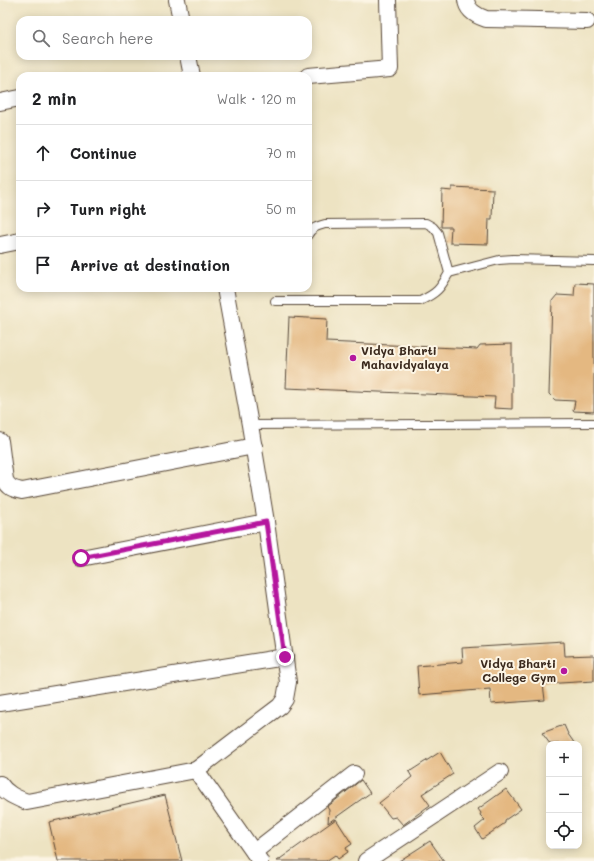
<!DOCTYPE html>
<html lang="en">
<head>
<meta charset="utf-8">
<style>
	:root { --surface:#fff; --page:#f6f6f6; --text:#202124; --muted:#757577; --line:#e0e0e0 }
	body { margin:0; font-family:Mali,sans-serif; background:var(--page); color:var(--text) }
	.controls { position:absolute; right:12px; bottom:12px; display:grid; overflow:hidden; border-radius:8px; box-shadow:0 2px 10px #0003 }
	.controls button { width:36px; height:36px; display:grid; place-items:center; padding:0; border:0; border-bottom:1px solid var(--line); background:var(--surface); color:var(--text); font:20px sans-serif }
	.stop { position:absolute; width:12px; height:12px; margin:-9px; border:3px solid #b5179e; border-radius:50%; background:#fff }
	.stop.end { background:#b5179e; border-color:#fff; box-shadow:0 1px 4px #0008 }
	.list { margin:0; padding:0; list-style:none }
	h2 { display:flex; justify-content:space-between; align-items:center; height:52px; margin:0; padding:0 16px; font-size:17px }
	h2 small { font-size:13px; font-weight:400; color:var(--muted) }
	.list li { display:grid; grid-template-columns:26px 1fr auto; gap:12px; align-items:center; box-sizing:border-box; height:56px; padding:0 16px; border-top:1px solid var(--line) }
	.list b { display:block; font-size:15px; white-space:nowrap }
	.list em { font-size:13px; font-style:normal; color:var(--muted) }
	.icon { flex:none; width:22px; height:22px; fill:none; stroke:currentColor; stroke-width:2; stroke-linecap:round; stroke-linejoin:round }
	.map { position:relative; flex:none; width:594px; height:861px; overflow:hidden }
	.search { position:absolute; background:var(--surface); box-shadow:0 2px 10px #0003; left:16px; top:16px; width:296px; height:44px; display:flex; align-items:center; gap:10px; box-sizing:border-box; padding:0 14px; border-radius:12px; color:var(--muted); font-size:15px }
	.panel { position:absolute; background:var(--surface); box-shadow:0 2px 10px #0003; left:16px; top:72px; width:296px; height:220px; border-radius:12px }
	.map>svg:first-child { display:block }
	.building { fill:#e4b881 }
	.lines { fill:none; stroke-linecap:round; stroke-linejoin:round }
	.lane-casing { stroke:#564637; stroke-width:10 }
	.street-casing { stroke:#564637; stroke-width:18 }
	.lane { stroke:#fff; stroke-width:8 }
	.street { stroke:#fff; stroke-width:16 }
	.route { stroke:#b5179e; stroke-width:5 }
	.poi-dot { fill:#b5179e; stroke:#fcf5e5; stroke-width:1.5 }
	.labels { text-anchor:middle; stroke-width:4; stroke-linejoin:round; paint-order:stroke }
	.poi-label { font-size:12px; font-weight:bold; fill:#3b2a1e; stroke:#fcf5e5; text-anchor:start }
</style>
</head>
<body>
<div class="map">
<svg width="594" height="861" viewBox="0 0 594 861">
	<rect width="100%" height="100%" fill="#fcf5e5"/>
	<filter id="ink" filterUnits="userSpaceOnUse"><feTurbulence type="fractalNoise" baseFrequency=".025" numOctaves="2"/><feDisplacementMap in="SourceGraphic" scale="8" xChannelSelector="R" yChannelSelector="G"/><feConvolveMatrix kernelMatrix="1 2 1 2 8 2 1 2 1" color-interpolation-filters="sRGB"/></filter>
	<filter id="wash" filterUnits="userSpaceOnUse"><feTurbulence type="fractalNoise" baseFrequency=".012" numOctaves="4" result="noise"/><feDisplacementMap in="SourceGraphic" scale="16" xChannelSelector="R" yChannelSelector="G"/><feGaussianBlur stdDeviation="0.9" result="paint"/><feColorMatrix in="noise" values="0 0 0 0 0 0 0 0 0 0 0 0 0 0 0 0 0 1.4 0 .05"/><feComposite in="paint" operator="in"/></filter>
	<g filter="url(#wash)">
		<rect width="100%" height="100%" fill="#ede3c2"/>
		<g id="blocks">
			<!-- building -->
			<g class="building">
				<path d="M 452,187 L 493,189 L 492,219 L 489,219 L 488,244 L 450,243 L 451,227 L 441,227 L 442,190 L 452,191 Z"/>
				<path d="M 575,283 L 594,284 L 594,412 L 573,411 L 575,401 L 555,400 L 549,394 L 552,301 L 557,295 L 574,296 Z"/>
				<path d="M 289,317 L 327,319 L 326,342 L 477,349 L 480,345 L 512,344 L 512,409 L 494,408 L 495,397 L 286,388 Z"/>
				<path d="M 564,642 L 565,656 L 594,655 L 594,681 L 543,684 L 545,700 L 491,704 L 490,689 L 419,695 L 417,666 L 463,662 L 462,648 Z"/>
				<path d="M 564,725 L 568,734 L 575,744 L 550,744 L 542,733 Z"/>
				<path d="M 440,752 L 453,774 L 422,794 L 430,805 L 411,819 L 403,825 L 396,817 L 391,818 L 379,803 L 412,777 L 409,772 Z"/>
				<path d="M 361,780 L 370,793 L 328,823 L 329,810 L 327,807 Z"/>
				<path d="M 506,789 L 521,809 L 505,820 L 505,823 L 482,839 L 475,828 L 485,820 L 480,815 L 481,813 L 478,809 Z"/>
				<path d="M 165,795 L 182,861 L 58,861 L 49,822 Z"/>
				<path d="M 336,819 L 352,844 L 346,848 L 348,852 L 338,859 L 335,855 L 326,861 L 277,861 Z"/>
				<path d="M 430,841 L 444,861 L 399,861 Z"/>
			</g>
		</g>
	</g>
	<g filter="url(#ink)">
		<use href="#blocks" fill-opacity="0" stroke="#564637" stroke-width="1"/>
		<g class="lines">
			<!-- lane casing -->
			<g class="lane-casing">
				<g id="lane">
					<path d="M 449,273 L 499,260 L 513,259 L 594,261"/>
					<path d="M 275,301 L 420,301 C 437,293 440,289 449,273 L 438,233 L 433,227 L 426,223 L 325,224 C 318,226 311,228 308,235"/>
					<path d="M 250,425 L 594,423"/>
				</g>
			</g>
			<!-- street casing -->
			<g class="street-casing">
				<g id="street">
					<path d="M 177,0 L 181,20"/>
					<path d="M 466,0 C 467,11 477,16 486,19 L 587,21"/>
					<path d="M 188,56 L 192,76"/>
					<path d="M 308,76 L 390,69 L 388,0"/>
					<path d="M 0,102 L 20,98"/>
					<path d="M 0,245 L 20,241"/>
					<path d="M 0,441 L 5,480 C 9,488 13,489 22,491 L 254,446"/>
					<path d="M 81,558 L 266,522"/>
					<path d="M 0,703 L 285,657"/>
					<path d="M 196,770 L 260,861"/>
					<path d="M 0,784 C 6,794 17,798 27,802 L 196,770 L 280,706 L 285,699 L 288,682 L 266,522 L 250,425 L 225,288"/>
					<path d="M 254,852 L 354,774"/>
					<path d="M 366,861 L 500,772"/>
				</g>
			</g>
			<!-- lane -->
			<use href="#lane" class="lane"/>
			<!-- street -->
			<use href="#street" class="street"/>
		</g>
	</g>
	<g class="lines" filter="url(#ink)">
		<!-- route -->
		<path class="route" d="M 81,558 L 266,522 L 285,657"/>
	</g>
	<!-- markers -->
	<g class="poi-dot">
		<circle cx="353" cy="358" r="4"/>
		<circle cx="564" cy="671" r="4"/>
	</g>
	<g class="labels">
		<!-- poi labels -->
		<g class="poi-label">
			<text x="361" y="355">Vidya Bharti<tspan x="361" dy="14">Mahavidyalaya</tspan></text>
			<text x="556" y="668" text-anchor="end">Vidya Bharti<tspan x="556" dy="14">College Gym</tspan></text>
		</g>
	</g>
</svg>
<div class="controls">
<button>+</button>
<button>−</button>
<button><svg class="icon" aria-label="locate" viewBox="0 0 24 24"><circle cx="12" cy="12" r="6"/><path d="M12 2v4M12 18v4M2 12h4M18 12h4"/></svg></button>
</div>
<div class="stop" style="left:81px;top:558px"></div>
<div class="stop end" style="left:285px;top:657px"></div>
<div class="search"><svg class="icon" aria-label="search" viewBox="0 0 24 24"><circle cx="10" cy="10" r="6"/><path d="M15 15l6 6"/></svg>Search here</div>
<section class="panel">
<h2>2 min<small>Walk · 120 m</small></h2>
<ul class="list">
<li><svg class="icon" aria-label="ahead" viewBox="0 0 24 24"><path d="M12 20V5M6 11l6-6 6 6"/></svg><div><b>Continue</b></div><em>70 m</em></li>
<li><svg class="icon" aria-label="right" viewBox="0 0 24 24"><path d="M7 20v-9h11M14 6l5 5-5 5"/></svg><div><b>Turn right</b></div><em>50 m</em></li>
<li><svg class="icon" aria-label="arrive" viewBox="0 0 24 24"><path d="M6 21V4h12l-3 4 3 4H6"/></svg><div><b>Arrive at destination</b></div></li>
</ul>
</section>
</div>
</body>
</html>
